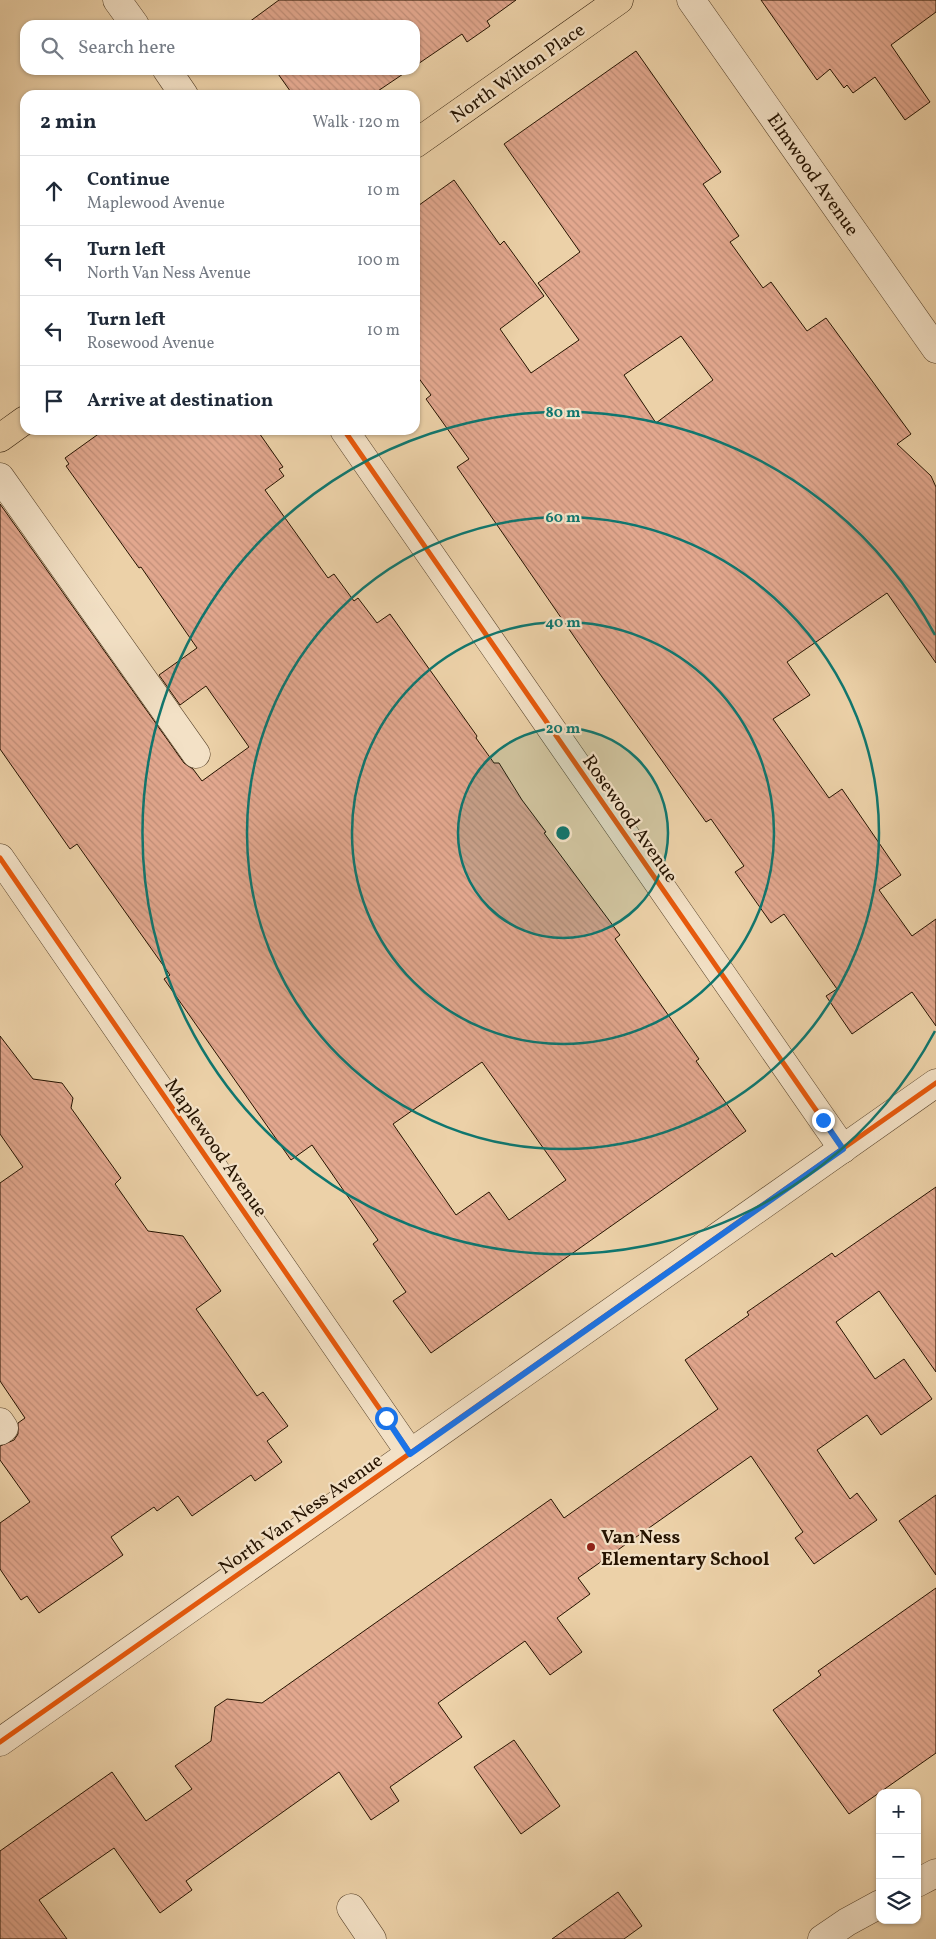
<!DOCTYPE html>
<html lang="en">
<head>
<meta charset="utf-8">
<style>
	:root { --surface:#fff; --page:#f2f2f3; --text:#1f2937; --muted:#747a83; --line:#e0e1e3 }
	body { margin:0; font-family:Vollkorn,serif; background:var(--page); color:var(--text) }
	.controls { position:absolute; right:15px; bottom:15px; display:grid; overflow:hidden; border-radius:10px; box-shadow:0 1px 4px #0004 }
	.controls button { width:45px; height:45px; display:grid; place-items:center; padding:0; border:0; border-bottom:1px solid var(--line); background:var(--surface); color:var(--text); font:25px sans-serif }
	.stop { position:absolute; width:15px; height:15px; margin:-11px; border:4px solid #1a73e8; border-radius:50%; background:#fff }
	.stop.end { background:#1a73e8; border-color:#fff; box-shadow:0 1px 5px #0008 }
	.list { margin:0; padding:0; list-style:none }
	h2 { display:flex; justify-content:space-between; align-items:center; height:65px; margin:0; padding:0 20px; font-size:21px }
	h2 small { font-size:16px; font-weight:400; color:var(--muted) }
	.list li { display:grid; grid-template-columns:32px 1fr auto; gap:15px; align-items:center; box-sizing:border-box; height:70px; padding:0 20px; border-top:1px solid var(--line) }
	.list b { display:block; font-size:19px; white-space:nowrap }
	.list p { margin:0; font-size:16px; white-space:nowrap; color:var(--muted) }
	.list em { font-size:16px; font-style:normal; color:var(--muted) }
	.icon { flex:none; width:28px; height:28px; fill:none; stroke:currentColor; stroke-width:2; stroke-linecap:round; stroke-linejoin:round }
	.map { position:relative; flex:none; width:936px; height:1939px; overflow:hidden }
	.search { position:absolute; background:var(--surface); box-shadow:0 1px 4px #0004; left:20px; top:20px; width:400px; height:55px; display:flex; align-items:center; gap:12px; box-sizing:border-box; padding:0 18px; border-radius:15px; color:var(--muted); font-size:19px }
	.panel { position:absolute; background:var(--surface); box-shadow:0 1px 4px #0004; left:20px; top:90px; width:400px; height:345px; border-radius:15px }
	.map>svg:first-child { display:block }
	.building { fill:url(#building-back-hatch); stroke:#251300; fill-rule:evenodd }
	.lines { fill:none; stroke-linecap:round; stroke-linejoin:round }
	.minor-casing { stroke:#57422a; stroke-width:29 }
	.major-casing { stroke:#251300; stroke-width:29 }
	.minor { stroke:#f3e1c6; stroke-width:28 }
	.major { stroke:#ecd1a8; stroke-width:28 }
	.cycleway-casing { stroke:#f3e1c6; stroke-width:8 }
	.cycleway { stroke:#e8590c; stroke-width:5 }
	.route { stroke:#1a73e8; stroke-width:6 }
	.ring { fill:none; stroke:#0f766e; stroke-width:2.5 }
	.poi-dot { fill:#8f2418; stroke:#f3e1c6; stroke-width:2 }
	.labels { text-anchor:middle; stroke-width:4.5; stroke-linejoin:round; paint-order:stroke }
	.street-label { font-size:19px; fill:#251300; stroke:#f3e1c6 }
	.poi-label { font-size:19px; font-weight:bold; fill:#251300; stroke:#f3e1c6; text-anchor:start }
	.centre { fill:#0f766e; stroke:#f3e1c6; stroke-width:2.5 }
	.ring-label { font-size:15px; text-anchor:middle; font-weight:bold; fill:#0f766e; stroke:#f3e1c6; stroke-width:4.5; stroke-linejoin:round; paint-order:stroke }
</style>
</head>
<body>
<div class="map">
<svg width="936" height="1939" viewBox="0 0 936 1939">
	<defs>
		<pattern id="building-back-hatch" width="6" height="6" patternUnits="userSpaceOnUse" patternTransform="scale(1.25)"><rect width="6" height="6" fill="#e2a78e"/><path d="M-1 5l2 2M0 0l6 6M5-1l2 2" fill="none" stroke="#c28f79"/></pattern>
	</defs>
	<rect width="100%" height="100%" fill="#ecd1a8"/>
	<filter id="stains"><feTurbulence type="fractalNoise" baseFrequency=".004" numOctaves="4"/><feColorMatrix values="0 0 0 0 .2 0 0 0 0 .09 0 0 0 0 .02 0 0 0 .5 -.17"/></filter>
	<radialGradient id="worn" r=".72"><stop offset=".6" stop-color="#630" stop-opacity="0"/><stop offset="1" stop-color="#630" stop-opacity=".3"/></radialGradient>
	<!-- building -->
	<g class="building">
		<path d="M 279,0 L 516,0 L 487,21 L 490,26 L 467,42 L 462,34 L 415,66 L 415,25 L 245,25 Z"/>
		<path d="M 761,0 L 936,0 L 936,12 L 891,45 L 930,102 L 905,120 L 875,77 L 853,93 L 847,85 L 844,88 L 830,69 L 817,80 Z"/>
		<path d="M 636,51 L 721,172 L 703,184 L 739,236 L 730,242 L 763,288 L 771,282 L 807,331 L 826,318 L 911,434 L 897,444 L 931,476 L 936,487 L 936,663 L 887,593 L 787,662 L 810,695 L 773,719 L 829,798 L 842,789 L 901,875 L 879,890 L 912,936 L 936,919 L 936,1026 L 912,992 L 852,1034 L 826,996 L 837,989 L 784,914 L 771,923 L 735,872 L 744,866 L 711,819 L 706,822 L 602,677 L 457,467 L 469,459 L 426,399 L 431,395 L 415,373 L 415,208 L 454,180 L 500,245 L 504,241 L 544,296 L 500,329 L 531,373 L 579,340 L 538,283 L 580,252 L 504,144 ZM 681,336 L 713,380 L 656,423 L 624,375 Z"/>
		<path d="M 272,70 L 409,70 L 372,95 L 293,95 L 276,71 L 274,73 Z"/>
		<path d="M 104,430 L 257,430 L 283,467 L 279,469 L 284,476 L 265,490 L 328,578 L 334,574 L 354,601 L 358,598 L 377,623 L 390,614 L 477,736 L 476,738 L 494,763 L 499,763 L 522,800 L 546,832 L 544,833 L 620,935 L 615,939 L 699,1059 L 696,1061 L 746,1131 L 431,1353 L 393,1301 L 406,1292 L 373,1244 L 378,1240 L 312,1145 L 291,1160 L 164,979 L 170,975 L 77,844 L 70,849 L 0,749 L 0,504 L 184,763 L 193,769 L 202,781 L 249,747 L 206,686 L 180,705 L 159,675 L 197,648 L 141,567 L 139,568 L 66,466 L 69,464 L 65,458 ZM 482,1062 L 566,1180 L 509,1220 L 489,1192 L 456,1215 L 393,1124 Z"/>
		<path d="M 0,1036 L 33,1079 L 62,1083 L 73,1098 L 71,1108 L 121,1178 L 115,1184 L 148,1231 L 183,1236 L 221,1291 L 196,1309 L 257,1396 L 263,1392 L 288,1426 L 267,1441 L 282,1462 L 255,1481 L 251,1475 L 192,1516 L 178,1496 L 157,1511 L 154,1507 L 111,1537 L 123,1555 L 39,1613 L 27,1596 L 21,1600 L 0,1569 L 0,1523 L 30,1502 L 0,1460 L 0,1446 L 14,1440 L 18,1434 L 18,1423 L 25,1418 L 0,1381 L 0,1183 L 23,1167 L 0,1134 Z"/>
		<path d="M 936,1187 L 936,1372 L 879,1291 L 836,1322 L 875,1379 L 904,1359 L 932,1399 L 881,1435 L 867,1415 L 817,1450 L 850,1499 L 857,1493 L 877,1520 L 814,1564 L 795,1538 L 803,1532 L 751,1456 L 578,1578 L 590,1594 L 557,1618 L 582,1652 L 550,1675 L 525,1641 L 438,1703 L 462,1737 L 390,1787 L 399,1801 L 371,1820 L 339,1772 L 186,1881 L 192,1890 L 160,1913 L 114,1848 L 39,1900 L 67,1939 L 0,1939 L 0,1851 L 112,1772 L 146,1821 L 192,1789 L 175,1766 L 211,1741 L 215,1707 L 227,1699 L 262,1703 L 551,1499 L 564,1518 L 718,1409 L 685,1360 L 749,1315 L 747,1312 L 832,1253 L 835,1257 Z"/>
		<path d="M 936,1495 L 936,1575 L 899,1521 Z"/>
		<path d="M 936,1588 L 936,1753 L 849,1814 L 773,1710 L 821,1675 L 818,1671 Z"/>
		<path d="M 514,1740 L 560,1806 L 521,1834 L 474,1767 Z"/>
		<path d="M 618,1892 L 642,1926 L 624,1939 L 552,1939 Z"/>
	</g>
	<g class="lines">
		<!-- minor casing -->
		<g class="minor-casing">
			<g id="minor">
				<path d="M 117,0 L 135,25"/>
				<path d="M 691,0 L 936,349"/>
				<path d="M 167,70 L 184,95"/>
				<path d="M 344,430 L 843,1149"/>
				<path d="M 0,477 L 196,754"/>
				<path d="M 0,858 L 410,1453"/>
				<path d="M 0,1422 L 4,1428 L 0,1431"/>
				<path d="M 0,1742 L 936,1083"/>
				<path d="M 917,1883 L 936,1873"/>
				<path d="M 351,1908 L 372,1939"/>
				<path d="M 822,1939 L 847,1922 L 880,1904"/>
			</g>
		</g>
		<!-- major casing -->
		<g class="major-casing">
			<g id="major">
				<path d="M 415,144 L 619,0"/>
				<path d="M 0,438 L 25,420"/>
			</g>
		</g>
		<!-- minor -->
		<use href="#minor" class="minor"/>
		<!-- major -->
		<use href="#major" class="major"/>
		<!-- cycleway casing -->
		<g class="cycleway-casing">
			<g id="cycleway">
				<path d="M 344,430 L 843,1149"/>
				<path d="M 0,858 L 410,1453"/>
				<path d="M 0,1742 L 936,1083"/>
			</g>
		</g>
		<!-- cycleway -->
		<use href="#cycleway" class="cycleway"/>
	</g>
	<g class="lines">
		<!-- route -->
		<path class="route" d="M 386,1418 L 410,1454 L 843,1149 L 823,1120"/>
	</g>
	<!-- distance rings -->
	<circle cx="563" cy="833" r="105" fill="#0f766e" fill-opacity=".12"/>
	<g class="ring">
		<circle cx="563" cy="833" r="105"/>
		<circle cx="563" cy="833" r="211"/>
		<circle cx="563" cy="833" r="316"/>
		<path d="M935 1031A421 421 0 1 1 935 635"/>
	</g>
	<!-- markers -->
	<circle class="poi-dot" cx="591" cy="1547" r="5"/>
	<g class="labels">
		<!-- street labels -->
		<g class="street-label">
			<text transform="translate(517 72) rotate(-35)" y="7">North Wilton Place</text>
			<text transform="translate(814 174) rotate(55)" y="7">Elmwood Avenue</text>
			<text transform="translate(631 818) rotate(55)" y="7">Rosewood Avenue</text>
			<text transform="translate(217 1147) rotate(55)" y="7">Maplewood Avenue</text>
			<text transform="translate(300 1513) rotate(-35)" y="7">North Van Ness Avenue</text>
		</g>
		<!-- poi labels -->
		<g class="poi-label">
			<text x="601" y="1543">Van Ness<tspan x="601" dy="22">Elementary School</tspan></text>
		</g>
	</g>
	<circle cx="563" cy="833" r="8" class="centre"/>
	<g class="ring-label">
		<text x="563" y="417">80 m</text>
		<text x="563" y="522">60 m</text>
		<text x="563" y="627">40 m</text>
		<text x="563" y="733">20 m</text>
	</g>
	<rect width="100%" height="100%" filter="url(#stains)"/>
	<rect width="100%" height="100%" fill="url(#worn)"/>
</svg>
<div class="controls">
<button>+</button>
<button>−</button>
<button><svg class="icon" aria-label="layers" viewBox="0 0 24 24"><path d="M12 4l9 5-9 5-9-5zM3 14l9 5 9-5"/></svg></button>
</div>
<div class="stop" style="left:386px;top:1418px"></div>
<div class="stop end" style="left:823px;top:1120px"></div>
<div class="search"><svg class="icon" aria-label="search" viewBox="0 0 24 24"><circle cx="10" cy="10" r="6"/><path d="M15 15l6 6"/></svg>Search here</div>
<section class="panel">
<h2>2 min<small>Walk · 120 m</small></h2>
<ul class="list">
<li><svg class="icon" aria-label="ahead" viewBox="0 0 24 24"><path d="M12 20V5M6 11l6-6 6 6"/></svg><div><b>Continue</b><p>Maplewood Avenue</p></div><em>10 m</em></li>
<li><svg class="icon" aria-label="left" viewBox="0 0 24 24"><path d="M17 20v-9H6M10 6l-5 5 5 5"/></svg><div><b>Turn left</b><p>North Van Ness Avenue</p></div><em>100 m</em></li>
<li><svg class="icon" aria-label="left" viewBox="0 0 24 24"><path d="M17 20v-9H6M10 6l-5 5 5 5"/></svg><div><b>Turn left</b><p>Rosewood Avenue</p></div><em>10 m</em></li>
<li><svg class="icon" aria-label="arrive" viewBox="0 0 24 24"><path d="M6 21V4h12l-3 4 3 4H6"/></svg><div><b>Arrive at destination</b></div></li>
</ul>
</section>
</div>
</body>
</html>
